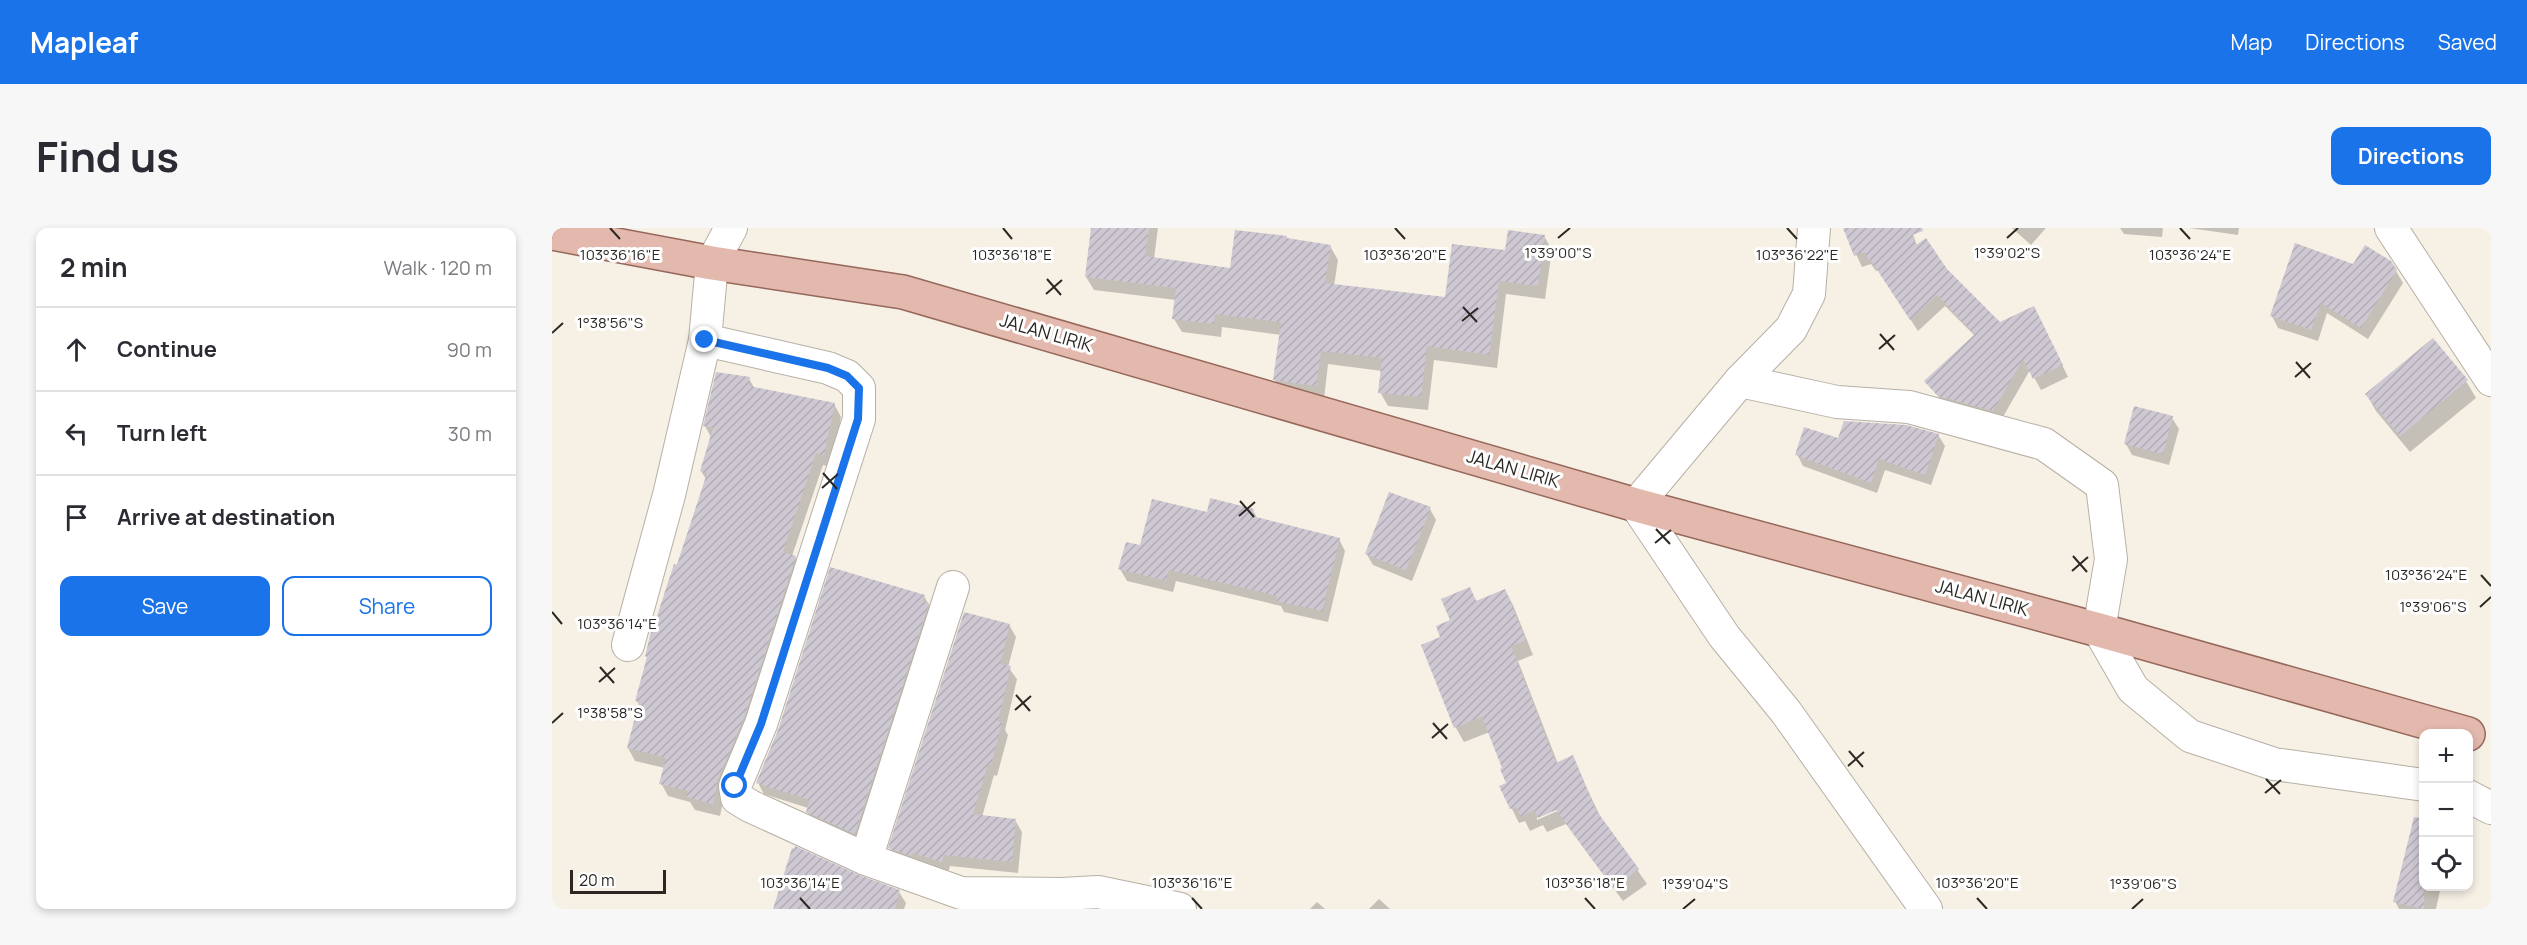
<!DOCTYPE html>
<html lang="en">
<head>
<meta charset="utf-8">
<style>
	:root { --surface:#fff; --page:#f7f7f7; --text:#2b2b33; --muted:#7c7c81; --line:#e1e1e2; --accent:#1a73e8 }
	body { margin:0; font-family:Manrope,sans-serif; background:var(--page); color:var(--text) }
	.controls { position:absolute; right:18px; bottom:18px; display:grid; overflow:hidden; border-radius:12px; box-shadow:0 3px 9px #0003 }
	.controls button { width:54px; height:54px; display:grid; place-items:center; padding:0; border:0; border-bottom:2px solid var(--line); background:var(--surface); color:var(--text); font:30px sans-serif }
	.scale { position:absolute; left:18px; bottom:15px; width:96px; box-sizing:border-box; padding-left:6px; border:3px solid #2b2824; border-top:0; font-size:16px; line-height:21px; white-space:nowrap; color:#2b2824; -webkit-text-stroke:4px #fefefe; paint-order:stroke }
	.stop { position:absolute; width:18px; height:18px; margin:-14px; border:4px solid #1a73e8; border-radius:50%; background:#fff }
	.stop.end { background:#1a73e8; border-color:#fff; box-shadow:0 2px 6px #0008 }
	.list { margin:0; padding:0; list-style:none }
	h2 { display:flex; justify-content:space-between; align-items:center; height:78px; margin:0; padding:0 24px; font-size:26px }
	h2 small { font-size:20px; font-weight:400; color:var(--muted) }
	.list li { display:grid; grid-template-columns:39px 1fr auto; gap:18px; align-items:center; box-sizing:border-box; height:84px; padding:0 24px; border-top:2px solid var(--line) }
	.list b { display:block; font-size:22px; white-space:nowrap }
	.list em { font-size:20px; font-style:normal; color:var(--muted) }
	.actions { display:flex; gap:12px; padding:18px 24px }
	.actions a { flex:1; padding:14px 0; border:2px solid var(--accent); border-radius:12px; text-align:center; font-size:21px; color:var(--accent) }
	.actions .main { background:var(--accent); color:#fff }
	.icon { flex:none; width:33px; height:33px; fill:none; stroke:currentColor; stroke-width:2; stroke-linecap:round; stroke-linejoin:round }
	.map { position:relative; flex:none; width:1939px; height:681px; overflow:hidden; border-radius:12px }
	header { display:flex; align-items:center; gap:36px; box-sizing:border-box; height:84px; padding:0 30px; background:var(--accent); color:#fff }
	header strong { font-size:28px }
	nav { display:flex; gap:33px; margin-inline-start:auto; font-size:21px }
	.intro { display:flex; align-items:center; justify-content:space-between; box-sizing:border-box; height:144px; padding:0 36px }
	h1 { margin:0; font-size:42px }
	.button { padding:15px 27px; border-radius:12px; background:var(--accent); color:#fff; font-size:21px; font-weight:700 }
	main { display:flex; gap:36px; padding:0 36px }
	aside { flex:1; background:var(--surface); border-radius:12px; box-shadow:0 3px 9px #0003 }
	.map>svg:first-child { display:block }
	.shadow { fill:#0003; fill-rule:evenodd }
	.building { fill:url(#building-hatch) }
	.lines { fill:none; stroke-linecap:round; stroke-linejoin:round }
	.minor-casing { stroke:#b7b0a6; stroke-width:34 }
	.major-casing { stroke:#96675a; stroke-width:36 }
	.minor { stroke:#fff; stroke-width:32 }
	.major { stroke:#e3b8ad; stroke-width:33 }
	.route { stroke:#1a73e8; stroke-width:8 }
	.ticks { fill:none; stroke:#2b2824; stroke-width:2 }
	.labels { text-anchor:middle; stroke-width:6; stroke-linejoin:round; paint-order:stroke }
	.street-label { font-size:18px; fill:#2b2824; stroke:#fefefe }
	.ticks-label { font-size:15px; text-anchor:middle; fill:#2b2824; stroke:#fefefe; stroke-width:6; stroke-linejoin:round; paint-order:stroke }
</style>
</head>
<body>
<header>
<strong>Mapleaf</strong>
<nav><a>Map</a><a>Directions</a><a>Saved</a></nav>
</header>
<div class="intro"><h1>Find us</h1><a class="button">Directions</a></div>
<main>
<aside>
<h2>2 min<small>Walk · 120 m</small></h2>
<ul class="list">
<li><svg class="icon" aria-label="ahead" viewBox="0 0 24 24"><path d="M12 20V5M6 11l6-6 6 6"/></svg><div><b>Continue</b></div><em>90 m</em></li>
<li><svg class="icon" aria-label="left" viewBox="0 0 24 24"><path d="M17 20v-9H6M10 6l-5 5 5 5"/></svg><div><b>Turn left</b></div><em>30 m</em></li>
<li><svg class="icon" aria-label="arrive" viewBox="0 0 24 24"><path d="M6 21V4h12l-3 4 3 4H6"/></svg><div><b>Arrive at destination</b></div></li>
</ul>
<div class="actions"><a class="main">Save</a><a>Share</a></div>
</aside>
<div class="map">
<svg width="1939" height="681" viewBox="0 0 1939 681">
	<defs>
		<pattern id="building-hatch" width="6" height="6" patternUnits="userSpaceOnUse" patternTransform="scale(1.5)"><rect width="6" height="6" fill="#cec8d3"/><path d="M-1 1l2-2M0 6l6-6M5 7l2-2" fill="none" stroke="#b1acb5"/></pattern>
	</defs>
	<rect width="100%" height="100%" fill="#f7f0e5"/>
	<!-- shadow -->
	<g class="shadow">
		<path d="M 541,0 L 606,0 L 602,31 L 679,42 L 736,12 L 778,18 L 786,32 L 782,58 L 894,71 L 954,24 L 992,8 L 1000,22 L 993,71 L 954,66 L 945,140 L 882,132 L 876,182 L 836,178 L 828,164 L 830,143 L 776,136 L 772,171 L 731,166 L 723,152 L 729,107 L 670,99 L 669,109 L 630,104 L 622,91 L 624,72 L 542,62 L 534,49 Z"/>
		<path d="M 1292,0 L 1359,0 L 1365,18 L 1394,41 L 1448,96 L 1488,91 L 1516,149 L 1489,162 L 1478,142 L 1448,194 L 1395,180 L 1374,153 L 1423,108 L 1393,78 L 1366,103 L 1326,42 L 1324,43 L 1319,36 L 1310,39 Z"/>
		<path d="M 1460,0 L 1494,0 L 1479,17 Z"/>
		<path d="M 1568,0 L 1611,0 L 1610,9 L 1572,6 Z"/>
		<path d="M 1637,0 L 1687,0 L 1686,7 Z"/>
		<path d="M 1802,37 L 1844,43 L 1851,55 L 1816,111 L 1775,85 L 1766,113 L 1726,100 L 1720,88 Z"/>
		<path d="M 197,151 L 203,161 L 282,176 L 289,189 L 279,239 L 271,237 L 240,328 L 243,329 L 250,342 L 173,564 L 168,588 L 143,582 L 138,574 L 116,568 L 109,555 L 113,540 L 83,533 L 76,520 L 88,478 L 85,473 L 96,431 L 94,428 L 154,251 L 149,243 L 159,209 L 153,198 Z"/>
		<path d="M 1914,153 L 1924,170 L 1858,224 L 1824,183 L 1815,167 Z"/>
		<path d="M 1620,190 L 1627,201 L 1617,237 L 1580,227 L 1574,216 Z"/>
		<path d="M 1386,207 L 1393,218 L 1379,257 L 1333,242 L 1325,265 L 1251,238 L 1245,226 L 1287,212 Z"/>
		<path d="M 878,281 L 884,292 L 860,353 L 821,337 L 814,325 Z"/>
		<path d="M 701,282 L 706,292 L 787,311 L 793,323 L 776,394 L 732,384 L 729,378 L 624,353 L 621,364 L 575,353 L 568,341 L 589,319 L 656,286 Z"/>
		<path d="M 918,361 L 925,374 L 953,362 L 961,377 L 981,427 L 966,433 L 1006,536 L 1020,529 L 1049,590 L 1095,656 L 1071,673 L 1014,596 L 995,604 L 991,597 L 978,603 L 973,593 L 967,595 L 949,559 L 956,556 L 938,504 L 912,514 L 904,500 L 871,418 L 890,410 ZM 1011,577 L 1012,580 L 985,592 L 985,589 Z"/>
		<path d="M 372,368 L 383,388 L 309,617 L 262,595 L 255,584 L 256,580 L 212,566 L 206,555 Z"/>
		<path d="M 457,397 L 464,409 L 456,439 L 465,451 L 453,502 L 456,507 L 445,548 L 442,547 L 430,589 L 463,592 L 470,604 L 466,645 L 398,638 L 396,645 L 345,631 L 338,620 Z"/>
		<path d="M 306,649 L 347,664 L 354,675 L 352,681 L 222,681 Z"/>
		<path d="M 1872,658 L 1889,658 L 1884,681 L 1847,681 L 1843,673 Z"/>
		<path d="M 827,671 L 838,681 L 817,681 Z"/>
		<path d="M 765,674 L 773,681 L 758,681 Z"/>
	</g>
	<!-- building -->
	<g class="building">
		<path d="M 539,0 L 597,0 L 593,28 L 678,40 L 683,2 L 735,8 L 735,10 L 779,17 L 773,55 L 893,69 L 900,16 L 953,22 L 956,2 L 993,7 L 986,58 L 947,53 L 937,127 L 875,118 L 869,169 L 826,165 L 830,130 L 769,123 L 764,158 L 721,152 L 729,94 L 663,86 L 662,96 L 620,91 L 624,60 L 533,49 Z"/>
		<path d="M 1291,0 L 1370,0 L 1371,3 L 1360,7 L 1364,17 L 1374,10 L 1395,41 L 1448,94 L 1482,78 L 1511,137 L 1481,151 L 1471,131 L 1441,183 L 1386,168 L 1372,153 L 1423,106 L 1385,67 L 1358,92 L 1318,31 L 1316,32 L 1313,24 L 1302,28 Z"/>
		<path d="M 1743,15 L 1801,36 L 1813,17 L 1839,33 L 1845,42 L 1809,100 L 1769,75 L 1759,102 L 1718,88 Z"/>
		<path d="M 1881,110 L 1916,152 L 1848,208 L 1813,166 Z"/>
		<path d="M 164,144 L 198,149 L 197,158 L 283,175 L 272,227 L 264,225 L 231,324 L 244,328 L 192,490 L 166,551 L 161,576 L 134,569 L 136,563 L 107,556 L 114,530 L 75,520 L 87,474 L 83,473 L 95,429 L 93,428 L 103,388 L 105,388 L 122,336 L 125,337 L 155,245 L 148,243 L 161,200 L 151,198 Z"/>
		<path d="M 1582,178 L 1621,188 L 1611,226 L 1572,216 Z"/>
		<path d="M 1292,193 L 1354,197 L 1387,206 L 1373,247 L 1327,231 L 1319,255 L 1243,227 L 1252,199 L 1286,210 Z"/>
		<path d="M 837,264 L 879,279 L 854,342 L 813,326 Z"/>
		<path d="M 658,270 L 702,281 L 700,288 L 788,310 L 770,383 L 724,373 L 725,368 L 617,342 L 614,353 L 566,341 L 574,314 L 588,317 L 600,271 L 655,284 Z"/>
		<path d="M 278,339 L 373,367 L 371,373 L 377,375 L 303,606 L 254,584 L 258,572 L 204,555 L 226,502 Z"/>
		<path d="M 918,359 L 924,373 L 953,361 L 974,412 L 959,418 L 1004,535 L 1021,527 L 1044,582 L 1087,641 L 1061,660 L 1004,582 L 986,590 L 982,582 L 969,589 L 964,579 L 958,581 L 947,558 L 954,555 L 948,541 L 950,540 L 930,489 L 902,500 L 869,417 L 888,409 L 884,398 L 898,392 L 889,371 Z"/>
		<path d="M 412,384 L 458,396 L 448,436 L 459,438 L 446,493 L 450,495 L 439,537 L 436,536 L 421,586 L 464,591 L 460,634 L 392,627 L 390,634 L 360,625 L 359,628 L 336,620 Z"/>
		<path d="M 1862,589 L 1872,590 L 1872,681 L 1841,674 Z"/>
		<path d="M 243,618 L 307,647 L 348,662 L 343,681 L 221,681 L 240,620 L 242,621 Z"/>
	</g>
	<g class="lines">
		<!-- minor casing -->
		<g class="minor-casing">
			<g id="minor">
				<path d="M 1262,0 L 1257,66 L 1239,101 L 1188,153 L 1084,277 L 1172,408 L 1234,484 L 1374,681"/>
				<path d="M 1839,0 L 1939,152"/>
				<path d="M 153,112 L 276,140 L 295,148 L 307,160 L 307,191 L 209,496 L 183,558 L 185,570 L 198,578 L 314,631 L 409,665 L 510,666 L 546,664 L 628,681"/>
				<path d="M 1188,153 L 1285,174 L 1357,179 L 1492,216 L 1550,257 L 1559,331 L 1547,402 L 1581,461 L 1638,508 L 1722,536 L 1872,557"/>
				<path d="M 76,417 L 117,267 L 153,112 L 160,35 L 179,0"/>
				<path d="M 1916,568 L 1939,580"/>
				<path d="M 314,631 L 401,359"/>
			</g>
		</g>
		<!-- major casing -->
		<g class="major-casing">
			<path id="major" d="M 0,5 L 160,35 L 351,64 L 1084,277 L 1547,402 L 1916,506"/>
		</g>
		<!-- minor -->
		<use href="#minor" class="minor"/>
		<!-- major -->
		<use href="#major" class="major"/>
	</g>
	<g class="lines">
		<!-- route -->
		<path class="route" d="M 153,112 L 276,140 L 295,148 L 307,160 L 306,191 L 209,496 L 183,558"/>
	</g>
	<!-- ticks -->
	<path class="ticks" d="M 58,0 L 68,11M 451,0 L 460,11M 843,0 L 853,11M 1235,0 L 1245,11M 1628,0 L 1638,11M 1006,10 L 1018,0M 1455,10 L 1466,0M 495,51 L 509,67M 494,66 L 510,52M 911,79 L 925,94M 910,93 L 926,80M 0,105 L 11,95M 1328,106 L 1342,122M 1327,121 L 1343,107M 1744,134 L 1758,150M 1743,149 L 1759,135M 271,245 L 285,261M 270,260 L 286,246M 688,273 L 702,289M 687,288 L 703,274M 1104,301 L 1118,316M 1103,315 L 1119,302M 1521,328 L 1535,344M 1520,343 L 1536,329M 1929,347 L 1939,358M 1928,379 L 1939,369M 0,384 L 10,396M 48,439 L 62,455M 47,454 L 63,440M 464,467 L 478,483M 463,482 L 479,468M 0,495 L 11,485M 881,495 L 895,511M 880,510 L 896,496M 1297,523 L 1311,539M 1296,538 L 1312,524M 1714,551 L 1728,566M 1713,565 L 1729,552M 248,670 L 258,681M 640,670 L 650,681M 1033,670 L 1043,681M 1425,670 L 1435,681M 1131,681 L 1143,671M 1580,681 L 1591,671"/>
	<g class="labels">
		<!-- street labels -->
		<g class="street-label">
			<text transform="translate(494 105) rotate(16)" y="6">JALAN LIRIK</text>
			<text transform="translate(961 241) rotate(16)" y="6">JALAN LIRIK</text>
			<text transform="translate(1430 370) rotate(15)" y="6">JALAN LIRIK</text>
		</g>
	</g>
	<g class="ticks-label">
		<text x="1006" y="30">1°39'00"S</text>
		<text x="1455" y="30">1°39'02"S</text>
		<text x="1245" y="32">103°36'22"E</text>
		<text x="68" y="32">103°36'16"E</text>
		<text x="460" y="32">103°36'18"E</text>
		<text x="853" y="32">103°36'20"E</text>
		<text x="1638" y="32">103°36'24"E</text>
		<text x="58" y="100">1°38'56"S</text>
		<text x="1874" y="352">103°36'24"E</text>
		<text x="1881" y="384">1°39'06"S</text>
		<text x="65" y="401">103°36'14"E</text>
		<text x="58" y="490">1°38'58"S</text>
		<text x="248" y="660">103°36'14"E</text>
		<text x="640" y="660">103°36'16"E</text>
		<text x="1033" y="660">103°36'18"E</text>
		<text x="1425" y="660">103°36'20"E</text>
		<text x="1143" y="661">1°39'04"S</text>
		<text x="1591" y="661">1°39'06"S</text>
	</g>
</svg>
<div class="controls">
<button>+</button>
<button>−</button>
<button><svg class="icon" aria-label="locate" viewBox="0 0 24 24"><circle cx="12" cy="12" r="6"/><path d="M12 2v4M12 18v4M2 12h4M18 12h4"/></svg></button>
</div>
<div class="scale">20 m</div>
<div class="stop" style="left:183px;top:558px"></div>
<div class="stop end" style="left:153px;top:112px"></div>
</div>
</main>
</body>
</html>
